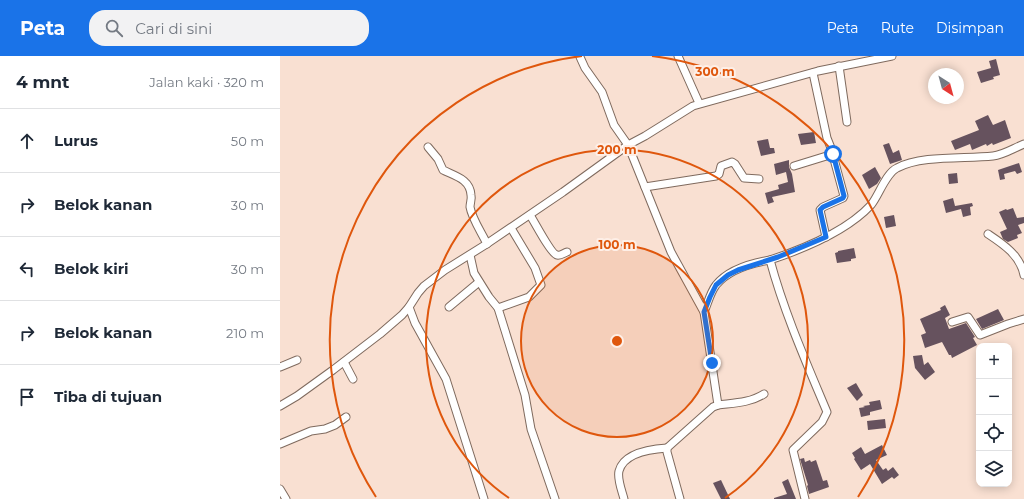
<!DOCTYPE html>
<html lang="id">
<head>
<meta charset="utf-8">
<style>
	:root { --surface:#fff; --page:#f2f2f3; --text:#1f2937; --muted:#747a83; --line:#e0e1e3; --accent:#1a73e8 }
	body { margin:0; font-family:Montserrat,sans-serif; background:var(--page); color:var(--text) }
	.controls { position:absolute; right:12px; bottom:12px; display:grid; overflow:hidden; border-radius:8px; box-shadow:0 2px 10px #0003 }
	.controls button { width:36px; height:36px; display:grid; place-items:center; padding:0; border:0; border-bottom:1px solid var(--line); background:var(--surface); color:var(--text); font:20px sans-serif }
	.compass { position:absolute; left:648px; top:12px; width:36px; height:36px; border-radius:50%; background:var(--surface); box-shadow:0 2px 10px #0003; rotate:144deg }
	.stop { position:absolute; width:12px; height:12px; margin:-9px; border:3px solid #1a73e8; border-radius:50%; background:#fff }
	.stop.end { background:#1a73e8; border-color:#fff; box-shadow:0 1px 4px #0008 }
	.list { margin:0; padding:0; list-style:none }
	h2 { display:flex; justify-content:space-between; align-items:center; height:52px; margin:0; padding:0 16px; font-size:17px }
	h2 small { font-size:13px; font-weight:400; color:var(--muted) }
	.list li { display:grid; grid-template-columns:26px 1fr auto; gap:12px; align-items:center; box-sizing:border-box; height:64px; padding:0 16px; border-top:1px solid var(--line) }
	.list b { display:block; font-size:15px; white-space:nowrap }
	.list em { font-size:13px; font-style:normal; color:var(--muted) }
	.icon { flex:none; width:22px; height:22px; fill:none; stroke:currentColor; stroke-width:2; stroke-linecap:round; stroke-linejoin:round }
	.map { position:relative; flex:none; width:744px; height:443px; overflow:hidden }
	header { display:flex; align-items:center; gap:24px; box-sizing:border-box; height:56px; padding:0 20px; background:var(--accent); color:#fff }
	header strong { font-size:19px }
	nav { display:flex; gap:22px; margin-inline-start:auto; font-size:14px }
	.search { width:280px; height:36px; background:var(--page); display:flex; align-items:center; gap:10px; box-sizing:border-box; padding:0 14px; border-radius:16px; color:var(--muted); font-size:15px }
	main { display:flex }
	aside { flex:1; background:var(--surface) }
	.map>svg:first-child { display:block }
	.building { fill:#66525e }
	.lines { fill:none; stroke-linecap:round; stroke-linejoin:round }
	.minor-casing { stroke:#7f6a5e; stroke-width:9 }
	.minor { stroke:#fff; stroke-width:7 }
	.route { stroke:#1a73e8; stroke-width:5 }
	.ring { fill:none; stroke:#df570d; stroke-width:2 }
	.centre { fill:#df570d; stroke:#feefe7; stroke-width:2 }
	.ring-label { font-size:12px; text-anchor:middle; font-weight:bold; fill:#df570d; stroke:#feefe7; stroke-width:4; stroke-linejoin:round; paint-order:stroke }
</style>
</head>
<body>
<header>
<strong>Peta</strong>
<div class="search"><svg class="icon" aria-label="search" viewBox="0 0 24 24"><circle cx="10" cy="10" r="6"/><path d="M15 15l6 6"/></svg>Cari di sini</div>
<nav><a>Peta</a><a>Rute</a><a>Disimpan</a></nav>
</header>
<main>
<aside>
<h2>4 mnt<small>Jalan kaki · 320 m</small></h2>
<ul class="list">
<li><svg class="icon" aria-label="ahead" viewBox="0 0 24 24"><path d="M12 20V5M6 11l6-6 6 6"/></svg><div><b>Lurus</b></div><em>50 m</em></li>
<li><svg class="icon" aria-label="right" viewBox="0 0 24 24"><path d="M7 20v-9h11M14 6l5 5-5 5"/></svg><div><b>Belok kanan</b></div><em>30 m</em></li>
<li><svg class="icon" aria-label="left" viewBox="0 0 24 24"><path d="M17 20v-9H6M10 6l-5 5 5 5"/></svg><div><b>Belok kiri</b></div><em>30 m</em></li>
<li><svg class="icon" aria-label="right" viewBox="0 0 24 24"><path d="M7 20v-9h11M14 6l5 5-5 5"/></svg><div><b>Belok kanan</b></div><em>210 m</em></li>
<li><svg class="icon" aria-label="arrive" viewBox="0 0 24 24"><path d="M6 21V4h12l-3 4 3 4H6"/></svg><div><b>Tiba di tujuan</b></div></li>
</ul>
</aside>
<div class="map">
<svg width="744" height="443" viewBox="0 0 744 443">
	<rect width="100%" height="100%" fill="#f9e0d2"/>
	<!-- building -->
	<g class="building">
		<path d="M 716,3 L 720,19 L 713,21 L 714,23 L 701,27 L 697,16 L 711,12 L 709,5 Z"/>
		<path d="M 708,59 L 713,69 L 725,64 L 731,82 L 713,89 L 712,87 L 707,90 L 706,88 L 692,94 L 690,88 L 675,94 L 671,85 L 699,74 L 695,65 Z"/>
		<path d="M 534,76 L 536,87 L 521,89 L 518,78 Z"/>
		<path d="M 488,83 L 490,92 L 494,92 L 495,97 L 481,100 L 477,85 Z"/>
		<path d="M 609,87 L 613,97 L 619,94 L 622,104 L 610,108 L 603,89 Z"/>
		<path d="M 509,104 L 509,111 L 512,118 L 515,136 L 492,141 L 494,146 L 488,148 L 485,137 L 499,133 L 498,129 L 508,126 L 506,116 L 496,119 L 494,108 Z"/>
		<path d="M 739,107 L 742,116 L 737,118 L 735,115 L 724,118 L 725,123 L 720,124 L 718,114 Z"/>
		<path d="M 595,111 L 601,122 L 597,128 L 589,133 L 582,119 Z"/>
		<path d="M 677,117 L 678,127 L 669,128 L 668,118 Z"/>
		<path d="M 673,142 L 675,150 L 692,147 L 693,150 L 690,151 L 691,159 L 683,161 L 681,153 L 666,157 L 663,145 Z"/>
		<path d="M 733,152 L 737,162 L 744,161 L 744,167 L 738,169 L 742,177 L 737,179 L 738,182 L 728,186 L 723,183 L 720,176 L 727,173 L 719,156 L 726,153 L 727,154 Z"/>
		<path d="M 614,159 L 616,170 L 606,172 L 604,161 Z"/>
		<path d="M 574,192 L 576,202 L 571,203 L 571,205 L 557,207 L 555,197 L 558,196 L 558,195 Z"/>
		<path d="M 665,249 L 670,259 L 665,262 L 669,273 L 686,267 L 695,281 L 693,282 L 697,289 L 672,302 L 671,299 L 669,299 L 662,286 L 645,292 L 641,279 L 646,277 L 640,263 L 661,254 L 660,252 Z"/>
		<path d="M 718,253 L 724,264 L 702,273 L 696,263 Z"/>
		<path d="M 642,299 L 644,309 L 648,306 L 655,316 L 645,324 L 635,312 L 633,300 Z"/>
		<path d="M 576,327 L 583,339 L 577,345 L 567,332 Z"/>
		<path d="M 600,344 L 602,353 L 590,356 L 590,359 L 581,361 L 579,352 L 585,351 L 583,350 L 590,349 L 589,346 Z"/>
		<path d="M 605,363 L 606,372 L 588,374 L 587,365 Z"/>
		<path d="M 602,389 L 607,399 L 596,404 L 603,414 L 606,412 L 608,415 L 613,411 L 619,419 L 614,423 L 612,421 L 602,428 L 590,408 L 581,414 L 574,403 L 575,402 L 572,397 L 581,391 L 585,398 Z"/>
		<path d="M 524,402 L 525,406 L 530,404 L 531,406 L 536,404 L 543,425 L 547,424 L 549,431 L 529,438 L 527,430 L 528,429 L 520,403 Z"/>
		<path d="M 508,423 L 516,443 L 494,443 L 494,442 L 507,438 L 502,426 Z"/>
		<path d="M 441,424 L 450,443 L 441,443 L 433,427 Z"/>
	</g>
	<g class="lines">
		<!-- minor casing -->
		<g class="minor-casing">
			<g id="minor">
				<path d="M 398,0 L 419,47"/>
				<path d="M 300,1 L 305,12 L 322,36 L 334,69 L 348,89 L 391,196 L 424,256 L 438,349 L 433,351 L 387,392 L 387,396 L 400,443"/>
				<path d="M 559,10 L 567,66"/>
				<path d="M 533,17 L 547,82 L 551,92 L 564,140 L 563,142 L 543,151 L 540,154 L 546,181"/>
				<path d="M 148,91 L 158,103 L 163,114 C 175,120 190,123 191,139 C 192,143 190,147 190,151 C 192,163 202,177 207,188"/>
				<path d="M 514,110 L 553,98"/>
				<path d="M 365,131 L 436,120 L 439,118 L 441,110 L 452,106 L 455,108 L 464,122 L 479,123"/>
				<path d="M 250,159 C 254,165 271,198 277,199 C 280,200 284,197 287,196"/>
				<path d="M 708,178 C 723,188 740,199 744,219"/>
				<path d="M 190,199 L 194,217 L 209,241 L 218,252 L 245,339 L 251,373 L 275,443"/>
				<path d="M 129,251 L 135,267 L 166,323 L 204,443"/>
				<path d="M 169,251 L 199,226"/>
				<path d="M 218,252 L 249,241 L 261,229 L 255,212 L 231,172"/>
				<path d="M 424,256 C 428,247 430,237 436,229 C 448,214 472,207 490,204"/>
				<path d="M 672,266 L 688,261 L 700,279 L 728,268 L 744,263"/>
				<path d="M 64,306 L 73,323"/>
				<path d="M 0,311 L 17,304"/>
				<path d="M 438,349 C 453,347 470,347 484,338"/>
				<path d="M 0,350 L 17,340 L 53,314 L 100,278 L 122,259 L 129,251 L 138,237 L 144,230 L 165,214 L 205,189 L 283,136 L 348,89 L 365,80 L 413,50 L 538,15 L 612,0"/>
				<path d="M 0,388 L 31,375 L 45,373 L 55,369 L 66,361"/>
				<path d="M 0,433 L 6,443"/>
				<path d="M 344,443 C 342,435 337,423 339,415 C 344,396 372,393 387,392"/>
				<path d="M 525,443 L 513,394 L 542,366 L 547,356 C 526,306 504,256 490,204 C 523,193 567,175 591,149 C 599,139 606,117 617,112 C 641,99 684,103 713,100 C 723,99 734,92 744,88"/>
			</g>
		</g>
		<!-- minor -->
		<use href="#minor" class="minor"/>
	</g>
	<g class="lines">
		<!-- route -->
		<path class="route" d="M 432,307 L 424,256 L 430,241 L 436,229 L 448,219 L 458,214 L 498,201 L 546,181 L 540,154 L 543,151 L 563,142 L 564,140 L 553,98"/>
	</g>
	<!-- distance rings -->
	<circle cx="337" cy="285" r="96" fill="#df570d" fill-opacity=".12"/>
	<g class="ring">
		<circle cx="337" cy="285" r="96"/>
		<path d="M229 442A191 191 0 1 1 445 442"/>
		<path d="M96 441A287 287 0 0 1 302 0M372 0A287 287 0 0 1 578 441"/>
	</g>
	<circle cx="337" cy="285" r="6" class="centre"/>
	<g class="ring-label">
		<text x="435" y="20">300 m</text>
		<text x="337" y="98">200 m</text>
		<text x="337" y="193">100 m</text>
	</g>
</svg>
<div class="controls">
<button>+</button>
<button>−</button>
<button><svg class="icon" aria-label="locate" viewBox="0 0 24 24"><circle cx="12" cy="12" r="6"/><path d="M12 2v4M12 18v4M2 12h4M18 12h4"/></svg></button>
<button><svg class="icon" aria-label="layers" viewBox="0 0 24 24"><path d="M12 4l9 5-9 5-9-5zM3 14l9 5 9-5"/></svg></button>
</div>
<svg class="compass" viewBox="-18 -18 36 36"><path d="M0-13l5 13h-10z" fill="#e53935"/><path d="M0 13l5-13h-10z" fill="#747a83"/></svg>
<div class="stop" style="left:553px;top:98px"></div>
<div class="stop end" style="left:432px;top:307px"></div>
</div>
</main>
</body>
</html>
